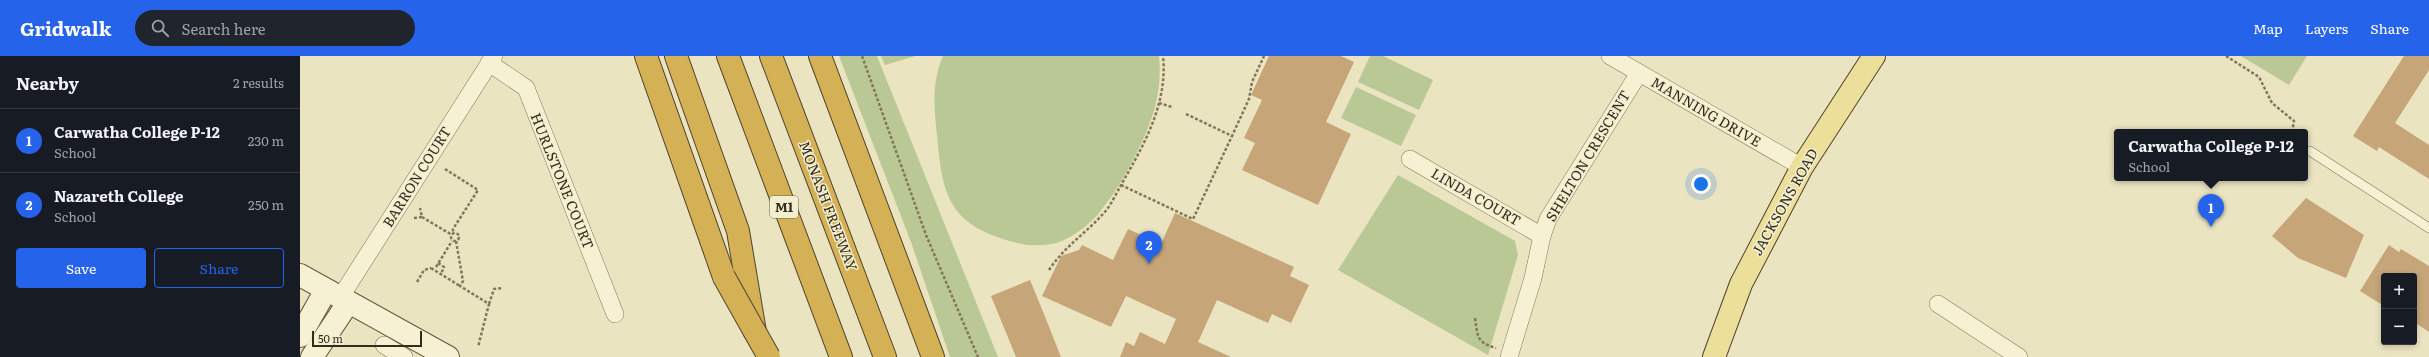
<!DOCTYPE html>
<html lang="en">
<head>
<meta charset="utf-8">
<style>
	:root { --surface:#171b24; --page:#20242c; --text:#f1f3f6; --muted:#9ea1a6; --line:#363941; --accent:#2563eb }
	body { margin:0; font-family:Literata,serif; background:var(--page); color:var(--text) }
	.controls { position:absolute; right:12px; bottom:12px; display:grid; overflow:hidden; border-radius:4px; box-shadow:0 2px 6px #0003 }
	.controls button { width:36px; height:36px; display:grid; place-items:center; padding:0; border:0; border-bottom:1px solid var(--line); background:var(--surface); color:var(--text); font:20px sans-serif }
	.scale { position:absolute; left:12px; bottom:10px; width:110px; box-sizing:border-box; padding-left:4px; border:2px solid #332b1d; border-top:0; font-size:11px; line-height:14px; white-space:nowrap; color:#332b1d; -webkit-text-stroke:3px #f3eed0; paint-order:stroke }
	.you { position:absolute; left:1401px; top:128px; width:14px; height:14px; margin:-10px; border:3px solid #fff; border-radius:50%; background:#1a73e8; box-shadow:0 0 0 6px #1a73e833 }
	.badge { display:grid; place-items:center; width:26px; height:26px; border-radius:50%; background:var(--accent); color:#fff; font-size:13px; font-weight:700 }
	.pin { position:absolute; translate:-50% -33px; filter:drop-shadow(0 1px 2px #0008) }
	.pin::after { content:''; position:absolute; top:21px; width:14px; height:12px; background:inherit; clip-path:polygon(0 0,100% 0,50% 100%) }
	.popup { position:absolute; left:1814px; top:73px; width:194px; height:52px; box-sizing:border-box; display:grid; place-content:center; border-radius:4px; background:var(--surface); filter:drop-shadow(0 1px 3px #0005); font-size:13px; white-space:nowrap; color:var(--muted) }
	.popup b { font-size:15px; color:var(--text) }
	.popup::after { content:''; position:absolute; left:50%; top:100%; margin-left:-8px; border:8px solid transparent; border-top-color:var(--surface) }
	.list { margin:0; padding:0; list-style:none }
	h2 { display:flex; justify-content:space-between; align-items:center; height:52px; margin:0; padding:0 16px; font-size:17px }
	h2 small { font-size:13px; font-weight:400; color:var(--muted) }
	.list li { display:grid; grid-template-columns:26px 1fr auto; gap:12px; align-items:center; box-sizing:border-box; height:64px; padding:0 16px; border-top:1px solid var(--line) }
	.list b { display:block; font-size:15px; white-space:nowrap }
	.list p { margin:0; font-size:13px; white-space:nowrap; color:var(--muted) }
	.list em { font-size:13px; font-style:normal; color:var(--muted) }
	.actions { display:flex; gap:8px; padding:12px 16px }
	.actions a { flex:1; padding:9px 0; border:1px solid var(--accent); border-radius:4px; text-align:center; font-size:14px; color:var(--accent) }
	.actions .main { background:var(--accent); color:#fff }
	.icon { flex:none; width:22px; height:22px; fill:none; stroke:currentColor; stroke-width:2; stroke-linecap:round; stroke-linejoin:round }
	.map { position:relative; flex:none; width:2129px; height:301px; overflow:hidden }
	header { display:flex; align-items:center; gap:24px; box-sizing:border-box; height:56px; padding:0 20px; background:var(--accent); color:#fff }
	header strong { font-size:19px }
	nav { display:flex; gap:22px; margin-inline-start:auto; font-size:14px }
	.search { width:280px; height:36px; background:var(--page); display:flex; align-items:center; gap:10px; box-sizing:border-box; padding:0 14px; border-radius:22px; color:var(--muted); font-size:15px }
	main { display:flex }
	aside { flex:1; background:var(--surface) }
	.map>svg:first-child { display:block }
	.green { fill:#bac896 }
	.building { fill:#c6a579 }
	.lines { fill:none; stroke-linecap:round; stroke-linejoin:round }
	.lane-casing { stroke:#83765a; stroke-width:10 }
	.street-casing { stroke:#83765a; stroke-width:18 }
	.secondary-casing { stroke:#64573d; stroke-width:24 }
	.primary-casing { stroke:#50432e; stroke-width:24 }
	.highway-casing { stroke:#50432e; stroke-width:24 }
	.path { stroke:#83765a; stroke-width:2.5; stroke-dasharray:3 2; stroke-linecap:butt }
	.lane { stroke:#f6f1d3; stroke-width:9 }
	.street { stroke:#f6f1d3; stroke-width:17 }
	.secondary { stroke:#f6f1d3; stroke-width:22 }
	.primary { stroke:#ecdf9a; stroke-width:22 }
	.highway { stroke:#d5b156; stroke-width:22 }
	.highway-bridge-casing { stroke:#50432e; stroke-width:24; stroke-linecap:butt }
	.highway-bridge { stroke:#d5b156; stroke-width:22 }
	.labels { text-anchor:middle; stroke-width:3; stroke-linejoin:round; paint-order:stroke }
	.shield { fill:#f3eed0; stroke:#6d6653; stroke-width:1 }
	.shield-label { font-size:13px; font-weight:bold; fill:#332b1d }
	.street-label { font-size:14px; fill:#332b1d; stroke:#f3eed0 }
</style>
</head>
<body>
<header>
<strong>Gridwalk</strong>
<div class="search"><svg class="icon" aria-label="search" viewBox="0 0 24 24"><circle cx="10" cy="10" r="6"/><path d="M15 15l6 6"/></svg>Search here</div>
<nav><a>Map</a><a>Layers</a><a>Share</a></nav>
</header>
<main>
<aside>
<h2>Nearby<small>2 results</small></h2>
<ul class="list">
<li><span class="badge">1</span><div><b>Carwatha College P-12</b><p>School</p></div><em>230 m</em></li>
<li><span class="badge">2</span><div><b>Nazareth College</b><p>School</p></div><em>250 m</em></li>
</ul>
<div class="actions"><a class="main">Save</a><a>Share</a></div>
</aside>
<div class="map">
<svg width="2129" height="301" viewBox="0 0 2129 301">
	<rect width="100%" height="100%" fill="#ebe4c1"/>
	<!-- green -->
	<g class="green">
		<path d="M 539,0 L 577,0 L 698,301 L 650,301 L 611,186 Z"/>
		<path d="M 581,0 L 615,0 L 585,9 Z"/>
		<path d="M 643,0 L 859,0 C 861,16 859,35 855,51 C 848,79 821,131 802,153 C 792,167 773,182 756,187 C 735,192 717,188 697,181 C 650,165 642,135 638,89 C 635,59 630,29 643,0 Z"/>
		<path d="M 1070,0 L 1083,0 L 1133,24 L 1119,54 L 1058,26 Z"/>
		<path d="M 1941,0 L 2007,0 L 1989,29 Z"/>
		<path d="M 1056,31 L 1116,59 L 1101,90 L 1041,62 Z"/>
		<path d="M 1098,119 L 1215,185 L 1218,199 L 1188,299 L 1038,214 Z"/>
	</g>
	<!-- building -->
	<g class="building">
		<path d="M 969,0 L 1041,0 L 1054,6 L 1026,66 L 1051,78 L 1018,149 L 942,114 L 955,87 L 944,82 L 962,44 L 951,39 Z"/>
		<path d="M 2104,0 L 2129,0 L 2129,14 L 2095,67 L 2129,89 L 2129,123 L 2079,91 L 2077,95 L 2053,80 Z"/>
		<path d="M 2006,142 L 2064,179 L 2046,222 L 1998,202 L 1972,180 Z"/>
		<path d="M 875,157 L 994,211 L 990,220 L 1009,229 L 991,267 L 972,258 L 968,267 L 917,244 L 898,286 L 931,301 L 820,301 L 826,286 L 834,290 L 840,276 L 865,288 L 876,263 L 826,240 L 811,271 L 742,240 L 761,200 L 779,194 L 782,189 L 813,204 L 828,173 L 861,188 Z"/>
		<path d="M 2089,189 L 2099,196 L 2101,193 L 2129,210 L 2129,276 L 2114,266 L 2114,220 L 2084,220 L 2084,250 L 2060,235 Z"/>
		<path d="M 730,224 L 744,258 L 761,301 L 716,301 L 691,240 Z"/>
	</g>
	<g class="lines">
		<!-- lane casing -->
		<g class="lane-casing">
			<path id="lane" d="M 2010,95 L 2129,172"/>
		</g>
		<!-- street casing -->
		<g class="street-casing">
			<g id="street">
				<path d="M 1310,0 L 1502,111"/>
				<path d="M 189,7 L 226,32 L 315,258"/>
				<path d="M 1110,103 L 1242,180"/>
				<path d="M 40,242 L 194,0"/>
				<path d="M 1638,248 L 1719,301"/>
				<path d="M 84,289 L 104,301"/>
				<path d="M 1209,301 L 1233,222 L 1242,180 L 1248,163 L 1339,17"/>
			</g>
		</g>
		<!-- secondary casing -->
		<g class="secondary-casing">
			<g id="secondary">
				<path d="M 0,219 L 148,301"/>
				<path d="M 0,280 L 26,234"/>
				<path d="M 12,301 L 48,247"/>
			</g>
		</g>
		<!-- primary casing -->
		<g class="primary-casing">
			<path id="primary" d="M 1414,301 L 1441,228 L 1502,111 L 1574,0"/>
		</g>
		<!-- highway casing -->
		<g class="highway-casing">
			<g id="highway">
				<path d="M 346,0 L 424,221"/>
				<path d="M 376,0 L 438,175 L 455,276"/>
				<path d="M 428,0 L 541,301"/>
				<path d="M 471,0 L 585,301"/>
				<path d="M 520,0 L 633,301"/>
			</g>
		</g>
		<!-- path -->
		<g class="path">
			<path d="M 562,0 L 626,179 L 678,301"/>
			<path d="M 1926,0 L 1959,21 L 1972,47 L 1994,65 L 1992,76"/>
			<path d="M 859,47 L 872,51"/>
			<path d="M 886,58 L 932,80 L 949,43 L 952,26 L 964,0"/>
			<path d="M 145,113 L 178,134 L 153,173 L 153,178"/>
			<path d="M 821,129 L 893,163 L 932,80"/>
			<path d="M 122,161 L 152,179"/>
			<path d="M 114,162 L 122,161 L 120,152"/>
			<circle cx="155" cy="181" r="4"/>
			<path d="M 156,185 L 163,225 L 160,230 L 189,248 L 178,291"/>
			<path d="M 138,207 L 144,211 L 141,218"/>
			<path d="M 136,211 L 152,185"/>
			<path d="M 131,212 L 160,230"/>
			<path d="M 749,214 C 764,191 786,177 804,157 C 811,149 816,138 821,129 C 844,89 868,47 863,0"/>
			<path d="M 117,226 L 124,214 L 131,212"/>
			<path d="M 189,248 L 194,233 L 203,232"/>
			<path d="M 1175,262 C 1178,281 1176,286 1196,292"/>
		</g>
		<!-- lane -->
		<use href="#lane" class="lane"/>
		<!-- street -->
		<use href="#street" class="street"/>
		<!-- secondary -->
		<use href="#secondary" class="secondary"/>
		<!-- primary -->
		<use href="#primary" class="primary"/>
		<!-- highway -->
		<use href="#highway" class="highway"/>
		<!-- highway-bridge casing -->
		<g class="highway-bridge-casing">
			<path id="highway-bridge" d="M 424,221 L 469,301"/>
		</g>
		<!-- highway-bridge -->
		<use href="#highway-bridge" class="highway-bridge"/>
	</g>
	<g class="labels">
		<!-- shield labels -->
		<rect class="shield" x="470" y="140" width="28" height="22" rx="3"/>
		<g class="shield-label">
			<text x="484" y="156">M1</text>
		</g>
		<!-- street labels -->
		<g class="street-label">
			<text transform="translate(1406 56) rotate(30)" y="5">MANNING DRIVE</text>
			<text transform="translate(1288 100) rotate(-59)" y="5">SHELTON CRESCENT</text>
			<text transform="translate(117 121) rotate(-58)" y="5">BARRON COURT</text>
			<text transform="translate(262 125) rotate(68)" y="5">HURLSTONE COURT</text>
			<text transform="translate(1176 141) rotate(30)" y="5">LINDA COURT</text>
			<text transform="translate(1485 146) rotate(-61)" y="5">JACKSONS ROAD</text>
			<text transform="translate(528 150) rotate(69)" y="5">MONASH FREEWAY</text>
		</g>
	</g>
</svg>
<div class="controls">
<button>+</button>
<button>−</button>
</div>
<div class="scale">50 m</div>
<div class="you"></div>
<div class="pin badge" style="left:1911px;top:171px">1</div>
<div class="popup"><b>Carwatha College P-12</b>School</div>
<div class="pin badge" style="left:849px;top:208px">2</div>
</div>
</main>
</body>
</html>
